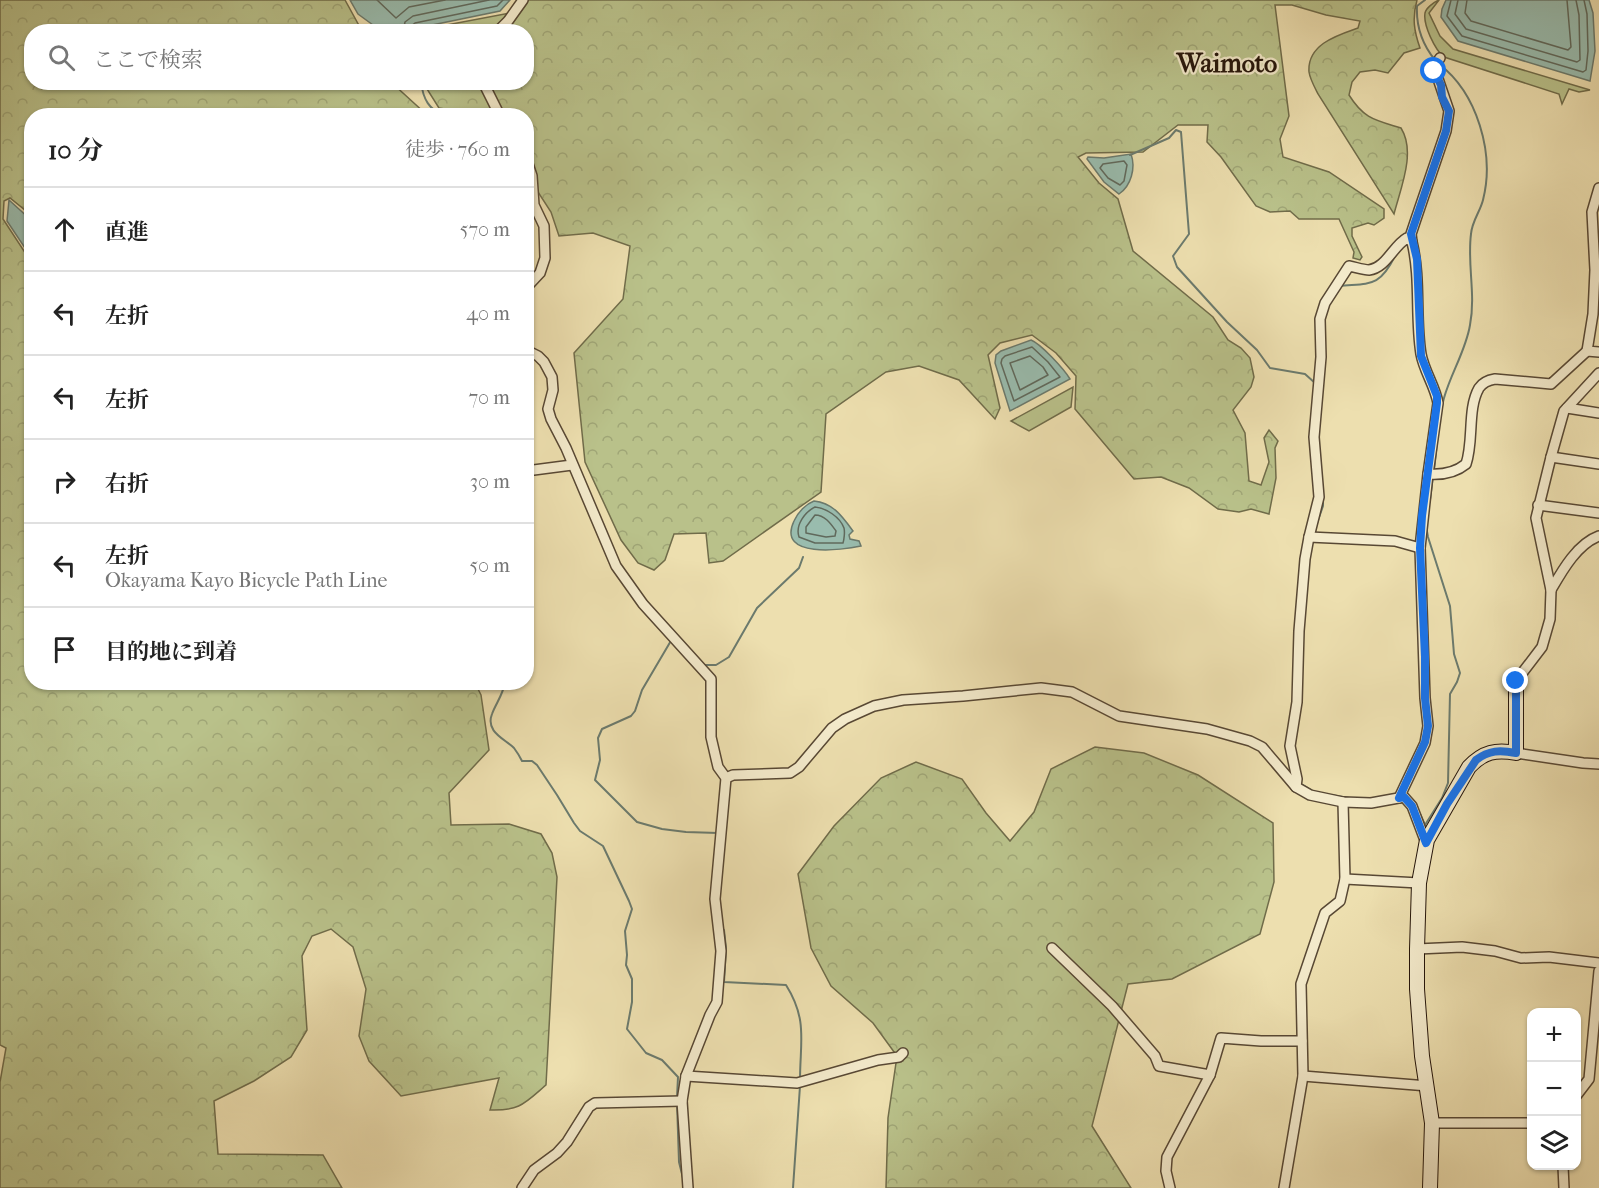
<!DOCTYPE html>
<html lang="ja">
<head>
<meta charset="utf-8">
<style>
	:root { --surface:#fff; --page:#f2f2f2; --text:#222; --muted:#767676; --line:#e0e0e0 }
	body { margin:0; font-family:"IM FELL French Canon","Noto Serif JP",serif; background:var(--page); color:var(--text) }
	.controls { position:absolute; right:18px; bottom:18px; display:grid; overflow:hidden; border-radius:12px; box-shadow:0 2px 4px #0004 }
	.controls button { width:54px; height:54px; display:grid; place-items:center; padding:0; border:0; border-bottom:2px solid var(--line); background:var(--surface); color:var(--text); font:30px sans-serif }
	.stop { position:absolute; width:18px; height:18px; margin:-14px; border:4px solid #1a73e8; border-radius:50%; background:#fff }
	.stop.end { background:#1a73e8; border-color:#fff; box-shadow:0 2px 6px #0008 }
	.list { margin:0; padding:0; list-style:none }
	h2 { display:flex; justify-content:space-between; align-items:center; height:78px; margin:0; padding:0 24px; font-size:26px }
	h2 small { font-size:20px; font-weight:400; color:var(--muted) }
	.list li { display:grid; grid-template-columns:39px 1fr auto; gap:18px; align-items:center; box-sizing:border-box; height:84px; padding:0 24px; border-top:2px solid var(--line) }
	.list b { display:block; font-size:22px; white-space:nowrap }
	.list p { margin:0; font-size:20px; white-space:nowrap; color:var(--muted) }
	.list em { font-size:20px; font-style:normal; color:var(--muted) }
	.icon { flex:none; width:33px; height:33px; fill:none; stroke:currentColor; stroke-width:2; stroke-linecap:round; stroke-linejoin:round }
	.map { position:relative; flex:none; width:1599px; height:1188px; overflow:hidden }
	.search { position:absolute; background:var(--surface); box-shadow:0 2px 4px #0004; left:24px; top:24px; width:510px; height:66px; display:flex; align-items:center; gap:15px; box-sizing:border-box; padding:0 21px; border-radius:24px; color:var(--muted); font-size:22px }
	.panel { position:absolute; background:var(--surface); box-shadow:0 2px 4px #0004; left:24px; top:108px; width:510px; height:582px; border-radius:24px }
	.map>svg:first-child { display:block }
	.green { fill:#b9c18a; stroke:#706c4a; stroke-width:1.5 }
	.forest { fill:url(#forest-crowns); stroke:#706c4a; stroke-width:1.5 }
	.water { fill:#99bcae; stroke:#6b7a6d; stroke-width:1.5 }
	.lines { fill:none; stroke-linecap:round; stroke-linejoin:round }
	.shore { stroke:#60695c; stroke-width:1.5 }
	.stream { stroke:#6b7a6d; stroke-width:2 }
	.street-casing { stroke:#584834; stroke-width:12 }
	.secondary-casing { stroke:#26160b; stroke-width:16 }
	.street { stroke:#f3eacb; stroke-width:9 }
	.secondary { stroke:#f3eacb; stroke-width:14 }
	.route { stroke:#1a73e8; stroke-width:8 }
	.labels { text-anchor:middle; stroke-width:4.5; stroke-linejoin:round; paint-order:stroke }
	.quarter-label { font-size:26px; font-weight:bold; fill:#26160b; stroke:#f3eacb }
</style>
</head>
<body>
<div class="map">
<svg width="1599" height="1188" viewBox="0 0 1599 1188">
	<defs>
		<pattern id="forest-crowns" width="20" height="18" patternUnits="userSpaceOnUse" patternTransform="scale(1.5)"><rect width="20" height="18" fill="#b9c18a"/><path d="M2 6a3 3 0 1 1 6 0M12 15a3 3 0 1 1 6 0" fill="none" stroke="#9fa576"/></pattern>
	</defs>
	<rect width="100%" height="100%" fill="#eddfaf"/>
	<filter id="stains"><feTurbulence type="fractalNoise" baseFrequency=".00333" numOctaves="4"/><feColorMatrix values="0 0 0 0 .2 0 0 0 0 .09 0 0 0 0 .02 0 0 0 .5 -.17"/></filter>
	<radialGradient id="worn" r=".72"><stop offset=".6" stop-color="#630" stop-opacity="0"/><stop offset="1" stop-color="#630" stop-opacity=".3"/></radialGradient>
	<!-- green -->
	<g class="green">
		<path d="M 1439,0 L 1429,13 L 1440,36 L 1453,49 L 1590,90 L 1579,92 L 1569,89 L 1562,104 L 1559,94 L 1444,57 C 1435,50 1423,25 1425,13 C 1426,8 1434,2 1439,0 Z"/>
		<path d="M 510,13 L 490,31 L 415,31 Z"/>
		<path d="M 1073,387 L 1071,407 L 1029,431 L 1011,421 Z"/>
	</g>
	<!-- forest -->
	<g class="forest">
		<path d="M 0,0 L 345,0 L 362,31 L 32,32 L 32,82 L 392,83 L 427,115 L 32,116 L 31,215 L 10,198 L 4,201 L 3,219 L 26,254 L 31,268 L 32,682 L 475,683 L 481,695 L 489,750 L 449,793 L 451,825 L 509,824 L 541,834 L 552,853 L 557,877 L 546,1085 C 525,1103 520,1111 490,1110 L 499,1078 L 401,1096 L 369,1061 L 359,1036 L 366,989 L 353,947 L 331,929 L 312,936 L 302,956 L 307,1030 L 291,1057 L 254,1081 L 214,1101 L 218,1154 L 323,1155 L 342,1188 L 0,1188 L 0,1082 L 6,1048 L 0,1045 Z"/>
		<path d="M 528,0 L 1417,0 C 1412,18 1414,31 1420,48 L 1404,53 L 1388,73 L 1375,70 L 1360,72 L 1352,82 L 1349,95 C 1364,119 1375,120 1401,128 C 1416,152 1401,187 1394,214 L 1318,94 C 1315,88 1310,79 1309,72 C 1307,44 1338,35 1358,28 L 1360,21 L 1326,15 L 1292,5 L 1275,5 L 1289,116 L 1280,139 L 1283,157 L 1329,172 L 1384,209 L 1384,218 L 1374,225 L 1368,223 L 1352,228 L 1352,236 L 1362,257 L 1360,260 L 1353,258 L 1354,252 L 1339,219 L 1299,219 L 1290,211 L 1270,212 L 1256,206 L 1221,157 L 1207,142 L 1208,125 L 1178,125 L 1143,152 L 1086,153 L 1078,157 L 1099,183 L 1118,199 L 1133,251 L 1213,317 L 1228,340 L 1241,348 L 1250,358 L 1254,377 L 1251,387 L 1233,410 L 1245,433 L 1249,481 L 1261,485 L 1269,462 L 1264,438 L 1269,430 L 1278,441 L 1275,448 L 1276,478 L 1269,514 L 1251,509 L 1239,512 L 1218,509 L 1189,488 L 1161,477 L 1134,479 L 1075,409 L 1076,376 L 1056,353 L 1032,335 L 1000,343 L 988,355 L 1000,408 L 995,419 L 959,380 L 919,366 L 886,372 L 826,414 L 821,492 L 723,561 L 709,563 L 706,533 L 674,534 L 665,560 L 654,570 L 638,563 L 621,540 L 585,462 L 574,353 L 623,299 L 630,246 L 593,233 L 559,236 L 551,212 L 527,175 L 526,116 L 480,115 L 439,108 L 427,89 L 426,83 L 526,82 L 526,32 L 502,31 L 521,11 Z"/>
		<path d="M 1095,747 L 1144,753 L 1198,775 L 1273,823 L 1274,882 L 1260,934 L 1172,979 L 1128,984 L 1092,1126 L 1131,1188 L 886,1188 L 888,1118 L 897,1056 L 873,1023 L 831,986 L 811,948 L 798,874 L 834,826 L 881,778 L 916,762 L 962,779 L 986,813 L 1010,841 L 1034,812 L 1051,769 Z"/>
	</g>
	<!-- water -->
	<g class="water">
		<path d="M 350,0 L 510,0 L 500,11 L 403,31 L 372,31 L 373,25 L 358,14 Z"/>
		<path d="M 1446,0 L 1589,0 L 1593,13 L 1595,51 L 1590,81 L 1458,41 L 1441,17 L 1442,9 Z"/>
		<path d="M 1131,154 C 1136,168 1131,186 1119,194 L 1104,182 L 1087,159 L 1088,157 L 1104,158 Z"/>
		<path d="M 9,200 L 31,220 L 31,257 L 7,221 Z"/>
		<path d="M 1031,340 C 1041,344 1064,369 1070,379 L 1010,411 L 995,363 L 996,355 L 1001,351 Z"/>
		<path d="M 814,501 C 833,503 842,516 853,531 L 849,535 L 850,539 L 859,541 L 861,546 C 843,550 776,559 794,521 C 798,512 806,504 814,501 Z"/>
	</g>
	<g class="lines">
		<!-- shore -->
		<g class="shore">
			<path d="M 377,0 L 396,18 L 409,7 L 445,0"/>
			<path d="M 1451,0 L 1447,16 L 1462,36 L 1583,72 L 1586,70 L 1588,51 L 1587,14 L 1584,0"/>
			<path d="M 1458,0 L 1455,14 L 1466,29 L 1577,62 L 1580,60 L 1579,15 L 1576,0"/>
			<path d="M 1467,0 L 1465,13 L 1471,21 L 1568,50 L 1571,47 L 1567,0"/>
			<path d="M 403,32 L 405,22 L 413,16 L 489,0"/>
			<path d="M 410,32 L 411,26 L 415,23 L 497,6 L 503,0"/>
			<path d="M 1124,161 L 1127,165 L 1124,181 L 1120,185 L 1108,178 L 1100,168 L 1103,164 Z"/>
			<path d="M 1032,347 L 1048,362 L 1060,377 L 1014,401 L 1001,363 L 1002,359 L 1005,356 Z"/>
			<path d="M 1030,356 L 1043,367 L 1048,375 L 1020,390 L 1010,363 Z"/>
			<path d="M 815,507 C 826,508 840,517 844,528 C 845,532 844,540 843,543 L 815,543 L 799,537 C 795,525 805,512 815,507 Z"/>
			<path d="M 815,515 C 825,515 831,524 836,531 L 835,536 L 826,537 L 806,533 L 806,527 Z"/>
		</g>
		<!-- stream -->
		<g class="stream">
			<path d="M 1425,0 L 1417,6 C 1416,26 1422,44 1435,60"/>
			<path d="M 421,82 C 423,99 429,110 445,116"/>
			<path d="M 1130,155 L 1169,138 L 1176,130 L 1181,132 L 1189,234 L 1173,256 L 1177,267 L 1227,322 L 1257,350 L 1270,368 L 1305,374 L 1315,383"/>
			<path d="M 1339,286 C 1370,283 1379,288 1395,256"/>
			<path d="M 526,298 L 529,290"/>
			<path d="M 1434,470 C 1437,447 1438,420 1444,398 C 1451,373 1466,350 1470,325 C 1476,294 1467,264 1471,234 C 1472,221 1480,212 1483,200 C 1495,153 1477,93 1439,64"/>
			<path d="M 1430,500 L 1433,476"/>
			<path d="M 1316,526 L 1323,506 L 1323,497"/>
			<path d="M 1426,526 L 1428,537 L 1450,606 L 1454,654 L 1460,673 L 1457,682 L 1450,694 L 1448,783 L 1442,798 L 1425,825 L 1427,831"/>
			<path d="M 672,639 L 642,690 L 635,711 L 631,716 L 602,729 L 598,738 L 600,760 L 595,780 L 637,822 L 662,829 L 686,832 L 718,833"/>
			<path d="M 702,665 L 716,665 L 729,657 L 757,608 L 799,568 L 803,557"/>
			<path d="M 505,682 C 503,695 496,703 492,714 C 485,732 505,739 514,748 C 517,752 520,757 522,761 L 532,761 L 537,765 L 557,795 L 574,823 L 580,831 L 603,846 L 629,901 L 632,909 L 625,931 L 627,955 L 626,965 L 632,979 L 632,1002 L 627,1029 L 646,1053 L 662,1060 L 678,1077 L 677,1097"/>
			<path d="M 1303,785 L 1313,791"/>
			<path d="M 1331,795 L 1349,798"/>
			<path d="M 1420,814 L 1425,825"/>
			<path d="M 724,930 L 726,948 L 724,982 L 786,985 C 808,1020 800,1042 800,1080"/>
			<path d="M 1431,1074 L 1438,1119"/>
			<path d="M 677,1103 L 679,1162 L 683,1178"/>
			<path d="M 793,1188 L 800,1086"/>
		</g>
		<!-- street casing -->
		<g class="street-casing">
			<g id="street">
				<path d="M 497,32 L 508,21 L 523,0"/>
				<path d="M 483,82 L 500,116"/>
				<path d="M 526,158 L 532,176 L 534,205 L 544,226 L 545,258 L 540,273 L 526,288"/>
				<path d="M 1599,188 L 1592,212 L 1595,270 L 1593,314 L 1587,351 L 1599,352"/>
				<path d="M 1412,242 L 1411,234 L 1416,219 L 1446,131 L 1449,111 L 1434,67 L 1440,58"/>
				<path d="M 526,350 L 538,356 L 544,362 L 552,377 L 553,390 L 548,409 L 551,419 L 566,448 L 616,566 L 643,604 L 711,679 L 711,737 L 718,767 L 726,778 L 715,899 L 721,951 L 717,1002 L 710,1015 L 686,1076 L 682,1101 L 688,1188"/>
				<path d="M 1567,408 L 1599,413"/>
				<path d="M 1551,457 L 1599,464"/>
				<path d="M 526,471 L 572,465"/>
				<path d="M 1538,505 L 1599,513"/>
				<path d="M 1309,537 L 1395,541 L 1420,548 L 1428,474"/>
				<path d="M 1551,590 C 1562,571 1577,544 1599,536"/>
				<path d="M 1516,681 L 1542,647 L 1550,619 L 1551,590 L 1536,518 L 1551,457 L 1564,411 L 1599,373"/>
				<path d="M 1516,753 L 1583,763 L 1599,764"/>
				<path d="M 726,778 L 733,775 L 790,773 L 799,767 L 832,728 L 845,719 L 874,706 L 903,700 L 963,696 L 1041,688 L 1072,692 L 1119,716 L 1207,729 L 1250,741 L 1262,747 L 1296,787 L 1310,795 L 1343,802 L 1371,803 L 1404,797 L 1412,806 L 1426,843"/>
				<path d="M 1296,787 L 1297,779 L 1290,746 L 1297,702 L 1299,631 L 1305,559 L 1309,537 L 1319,497 L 1314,437 L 1321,357 L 1320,319 L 1325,303 L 1349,266 C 1355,267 1363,270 1369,270 C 1386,268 1393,246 1407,238 L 1412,242 C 1421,279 1415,317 1421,354 C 1424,371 1435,386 1438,403 L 1428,474 C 1441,475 1455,473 1466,464 C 1474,441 1467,409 1479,388 C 1483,382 1489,380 1495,379 L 1551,384 L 1587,351"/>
				<path d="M 1399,798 L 1425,743 L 1428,726 L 1425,698 L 1420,548"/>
				<path d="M 1345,879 L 1419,883"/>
				<path d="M 1052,948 L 1112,1006 L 1155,1056 L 1159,1066 L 1210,1075 L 1221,1038 L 1261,1041 L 1302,1041"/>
				<path d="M 1417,949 L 1462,947 L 1495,951 L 1521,958 L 1549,957 L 1599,963"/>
				<path d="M 686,1076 L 797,1083 L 878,1060 L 899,1057 L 903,1053"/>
				<path d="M 1303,1076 L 1428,1086"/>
				<path d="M 1576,1096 L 1589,1079 L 1599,971"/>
				<path d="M 1432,1123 L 1532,1123"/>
				<path d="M 1563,1166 L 1564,1188"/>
				<path d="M 522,1188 L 534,1170 L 557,1153 L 567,1142 L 589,1107 L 595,1103 L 682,1101"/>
				<path d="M 1170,1188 L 1166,1171 L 1167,1157 L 1210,1075"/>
				<path d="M 1284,1188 L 1303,1076 L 1301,984 L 1325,913 L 1340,901 L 1345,879 L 1343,802"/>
			</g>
		</g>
		<!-- secondary casing -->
		<g class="secondary-casing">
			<path id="secondary" d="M 1430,1188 L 1432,1123 L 1422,1056 L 1417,989 L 1417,949 L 1419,883 L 1427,840 L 1469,767 C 1483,752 1496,749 1516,753 L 1516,681"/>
		</g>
		<!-- street -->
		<use href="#street" class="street"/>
		<!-- secondary -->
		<use href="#secondary" class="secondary"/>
	</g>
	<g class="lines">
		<!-- route -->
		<path class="route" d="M 1434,71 L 1441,85 L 1442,97 L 1449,111 L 1446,131 L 1411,234 L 1417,259 L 1421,356 L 1437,396 L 1437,403 L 1422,516 L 1420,548 L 1425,657 L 1425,698 L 1428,726 L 1425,742 L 1399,798 L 1404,797 L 1412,806 L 1426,843 L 1447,804 L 1476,760 C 1489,750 1500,750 1516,753 L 1516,681"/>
	</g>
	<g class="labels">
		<!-- quarter labels -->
		<g class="quarter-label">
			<text x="1227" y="72">Waimoto</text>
		</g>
	</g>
	<rect width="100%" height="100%" filter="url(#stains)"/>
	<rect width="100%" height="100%" fill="url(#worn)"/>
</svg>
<div class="controls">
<button>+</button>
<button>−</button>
<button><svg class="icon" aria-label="layers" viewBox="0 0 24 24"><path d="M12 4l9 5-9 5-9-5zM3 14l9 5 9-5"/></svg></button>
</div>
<div class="stop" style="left:1434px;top:71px"></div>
<div class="stop end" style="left:1516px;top:681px"></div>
<div class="search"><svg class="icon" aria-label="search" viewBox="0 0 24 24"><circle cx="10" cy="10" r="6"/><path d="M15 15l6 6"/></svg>ここで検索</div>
<section class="panel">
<h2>10 分<small>徒歩 · 760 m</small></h2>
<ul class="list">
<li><svg class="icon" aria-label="ahead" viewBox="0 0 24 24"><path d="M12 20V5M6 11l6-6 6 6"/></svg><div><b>直進</b></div><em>570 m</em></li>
<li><svg class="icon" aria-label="left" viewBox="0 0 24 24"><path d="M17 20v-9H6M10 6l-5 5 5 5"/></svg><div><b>左折</b></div><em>40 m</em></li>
<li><svg class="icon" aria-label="left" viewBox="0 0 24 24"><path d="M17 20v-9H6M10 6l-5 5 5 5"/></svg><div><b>左折</b></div><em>70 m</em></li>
<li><svg class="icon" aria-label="right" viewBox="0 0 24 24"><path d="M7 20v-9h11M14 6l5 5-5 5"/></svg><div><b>右折</b></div><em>30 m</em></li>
<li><svg class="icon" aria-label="left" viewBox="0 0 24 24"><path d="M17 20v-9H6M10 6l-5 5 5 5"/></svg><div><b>左折</b><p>Okayama Kayo Bicycle Path Line</p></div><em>50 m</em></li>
<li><svg class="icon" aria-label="arrive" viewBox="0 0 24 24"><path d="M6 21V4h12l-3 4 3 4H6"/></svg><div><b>目的地に到着</b></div></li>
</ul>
</section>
</div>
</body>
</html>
